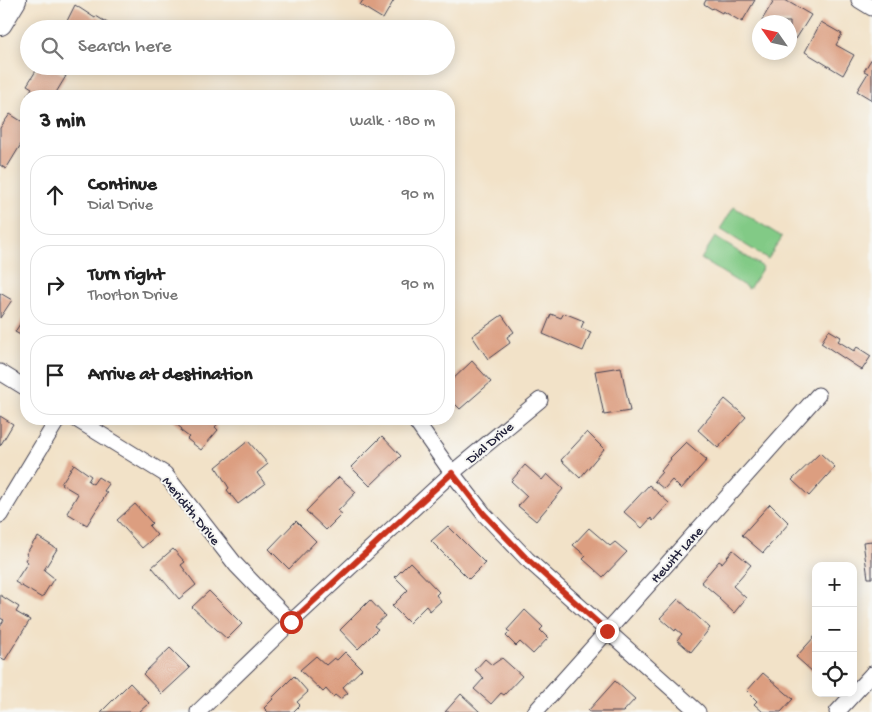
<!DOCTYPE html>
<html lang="en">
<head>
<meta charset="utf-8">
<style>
	:root { --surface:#fff; --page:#f6f6f6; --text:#222; --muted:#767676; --line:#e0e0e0 }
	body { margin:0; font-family:"Gochi Hand",sans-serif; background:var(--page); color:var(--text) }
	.controls { position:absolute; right:15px; bottom:15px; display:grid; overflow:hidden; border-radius:10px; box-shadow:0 2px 12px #0003 }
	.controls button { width:45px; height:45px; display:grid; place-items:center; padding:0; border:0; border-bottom:1px solid var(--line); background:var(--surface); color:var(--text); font:25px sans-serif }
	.compass { position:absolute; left:752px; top:15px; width:45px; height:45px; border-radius:50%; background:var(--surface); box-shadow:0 2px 12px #0003; rotate:304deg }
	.stop { position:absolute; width:15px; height:15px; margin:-11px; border:4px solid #c8321e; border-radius:50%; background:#fff }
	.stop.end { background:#c8321e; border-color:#fff; box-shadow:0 1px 5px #0008 }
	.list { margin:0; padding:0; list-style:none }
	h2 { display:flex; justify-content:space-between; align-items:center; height:65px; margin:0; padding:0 20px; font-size:21px }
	h2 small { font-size:16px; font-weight:400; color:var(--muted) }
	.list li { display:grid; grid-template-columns:32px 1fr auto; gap:15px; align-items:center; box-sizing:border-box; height:80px; margin:0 10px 10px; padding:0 10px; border:1px solid var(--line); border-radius:20px }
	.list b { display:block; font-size:19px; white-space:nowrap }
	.list p { margin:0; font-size:16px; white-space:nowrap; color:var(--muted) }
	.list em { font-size:16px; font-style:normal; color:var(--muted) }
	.icon { flex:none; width:28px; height:28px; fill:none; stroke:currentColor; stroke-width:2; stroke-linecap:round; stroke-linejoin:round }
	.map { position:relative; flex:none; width:872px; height:712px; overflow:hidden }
	.search { position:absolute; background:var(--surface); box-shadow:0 2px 12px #0003; left:20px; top:20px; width:435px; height:55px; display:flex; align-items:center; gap:12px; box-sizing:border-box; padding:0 18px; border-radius:28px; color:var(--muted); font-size:19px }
	.panel { position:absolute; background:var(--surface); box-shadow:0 2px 12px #0003; left:20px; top:90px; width:435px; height:335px; border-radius:20px }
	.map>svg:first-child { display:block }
	.green { fill:#82ca86; stroke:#527660 }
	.building { fill:#dc9e80 }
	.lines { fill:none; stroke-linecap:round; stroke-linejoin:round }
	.street-casing { stroke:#413f50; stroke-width:17 }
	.primary-casing { stroke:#413f50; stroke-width:26 }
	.street { stroke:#fff; stroke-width:15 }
	.primary { stroke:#fff; stroke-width:24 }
	.route { stroke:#c8321e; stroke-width:6 }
	.labels { text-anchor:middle; stroke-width:4; stroke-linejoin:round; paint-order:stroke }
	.street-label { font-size:14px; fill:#22223b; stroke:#f6f6f2 }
</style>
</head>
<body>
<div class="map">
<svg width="872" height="712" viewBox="0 0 872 712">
	<rect width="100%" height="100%" fill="#f6f6f2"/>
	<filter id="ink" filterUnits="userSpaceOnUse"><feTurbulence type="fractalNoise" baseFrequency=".02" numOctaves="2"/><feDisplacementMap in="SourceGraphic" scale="10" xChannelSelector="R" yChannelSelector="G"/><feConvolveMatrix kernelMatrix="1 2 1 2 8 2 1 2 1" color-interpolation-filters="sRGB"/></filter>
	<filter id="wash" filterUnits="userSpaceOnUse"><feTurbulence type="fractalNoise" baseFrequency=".0096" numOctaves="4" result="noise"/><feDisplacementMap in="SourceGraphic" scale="20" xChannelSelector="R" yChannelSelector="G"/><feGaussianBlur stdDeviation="1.12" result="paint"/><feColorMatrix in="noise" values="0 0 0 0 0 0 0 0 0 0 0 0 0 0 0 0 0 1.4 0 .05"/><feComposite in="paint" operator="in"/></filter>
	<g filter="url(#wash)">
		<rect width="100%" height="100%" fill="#f2e2c8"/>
		<!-- green -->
		<g class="green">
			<path d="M 734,207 L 782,237 L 768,259 L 720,229 Z"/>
			<path d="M 715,237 L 763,267 L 749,289 L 701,259 Z"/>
		</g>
		<g id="blocks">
			<!-- building -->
			<g class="building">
				<path d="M 363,0 L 394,0 L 383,19 L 360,5 Z"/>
				<path d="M 706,0 L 755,0 L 742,22 L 723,11 L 722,13 L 713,8 L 712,9 L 704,4 Z"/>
				<path d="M 774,0 L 785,0 L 811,15 L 796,39 L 790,35 L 790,22 L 762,22 L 764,21 L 762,20 Z"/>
				<path d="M 75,5 L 95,18 L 96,16 L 114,27 L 113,29 L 63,29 Z"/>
				<path d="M 821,22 L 842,34 L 836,45 L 854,55 L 843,75 L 805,52 Z"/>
				<path d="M 872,58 L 872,100 L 857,91 L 868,73 L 864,71 Z"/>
				<path d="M 39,66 L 48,66 L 66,76 L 54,96 L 27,96 L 32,88 L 27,85 Z"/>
				<path d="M 10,114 L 26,124 L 26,136 L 6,169 L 0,165 L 0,128 Z"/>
				<path d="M 0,293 L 12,300 L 0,318 Z"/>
				<path d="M 564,313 L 584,321 L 581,328 L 591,332 L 583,351 L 543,334 L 551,314 L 561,318 Z"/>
				<path d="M 26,314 L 26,338 L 15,332 Z"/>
				<path d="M 502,315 L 514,332 L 507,337 L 510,343 L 488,359 L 472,336 Z"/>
				<path d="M 829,330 L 841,337 L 838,341 L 854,351 L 857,347 L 871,356 L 862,370 L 821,343 Z"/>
				<path d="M 472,361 L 491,382 L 460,409 L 449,398 L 449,380 L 450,382 Z"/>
				<path d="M 621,367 L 630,411 L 604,415 L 595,371 Z"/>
				<path d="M 725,399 L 746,417 L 718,448 L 698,430 Z"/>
				<path d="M 0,416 L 13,424 L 0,446 Z"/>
				<path d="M 170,419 L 216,419 L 220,421 L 215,427 L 218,430 L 201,450 L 187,439 L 189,437 L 181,431 L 182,429 Z"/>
				<path d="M 587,432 L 604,449 L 580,478 L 561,460 Z"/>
				<path d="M 382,436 L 401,456 L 370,486 L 351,467 Z"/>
				<path d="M 248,441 L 268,464 L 257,473 L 265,484 L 238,504 L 227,490 L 229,488 L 216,467 Z"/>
				<path d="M 686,442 L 707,460 L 681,489 L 672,480 L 664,489 L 654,481 L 662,472 L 661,471 L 671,459 L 670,458 Z"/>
				<path d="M 820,453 L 835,467 L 809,496 L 792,480 Z"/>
				<path d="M 74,464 L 91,476 L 88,481 L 93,484 L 98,477 L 109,484 L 104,491 L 107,493 L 87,525 L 67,513 L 78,494 L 61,484 Z"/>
				<path d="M 525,465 L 542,480 L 547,474 L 563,489 L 536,521 L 518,506 L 527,496 L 511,481 Z"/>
				<path d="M 339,477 L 356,492 L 338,511 L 342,514 L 326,530 L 306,511 Z"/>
				<path d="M 649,485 L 669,503 L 653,521 L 651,518 L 642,528 L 624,512 Z"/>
				<path d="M 135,504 L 152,523 L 149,526 L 157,535 L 142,548 L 117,520 Z"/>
				<path d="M 770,504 L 789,523 L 763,553 L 742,535 Z"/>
				<path d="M 296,521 L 316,541 L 289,569 L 269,549 Z"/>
				<path d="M 448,526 L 485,563 L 469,579 L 431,541 Z"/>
				<path d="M 589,528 L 610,546 L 615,542 L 627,552 L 603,577 L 583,559 L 586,556 L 573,545 Z"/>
				<path d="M 38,537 L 57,549 L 44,570 L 54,578 L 42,598 L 15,582 L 28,562 L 25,560 L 28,555 L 26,554 L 35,540 L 36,541 Z"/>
				<path d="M 872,541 L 872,578 L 868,578 L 863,542 Z"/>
				<path d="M 173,549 L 185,562 L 181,565 L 196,585 L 179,599 L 152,567 Z"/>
				<path d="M 733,550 L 751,565 L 733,586 L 746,598 L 734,613 L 719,599 L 720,598 L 701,582 L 719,561 L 722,563 Z"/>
				<path d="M 410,562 L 439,592 L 436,595 L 441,601 L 430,611 L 426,606 L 409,623 L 392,606 L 408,590 L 395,577 Z"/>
				<path d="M 209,591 L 242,624 L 227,639 L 192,607 Z"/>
				<path d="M 0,595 L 19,607 L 16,612 L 30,620 L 5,660 L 0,657 L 0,626 L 4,620 L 0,618 Z"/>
				<path d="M 678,599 L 710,628 L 691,652 L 677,640 L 682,634 L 676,629 L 675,631 L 660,618 Z"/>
				<path d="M 370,600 L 385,616 L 374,626 L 378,629 L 358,649 L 340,630 Z"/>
				<path d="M 525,610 L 543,627 L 540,630 L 548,638 L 533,654 L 520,642 L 516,646 L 506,636 L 510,632 L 507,630 Z"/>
				<path d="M 816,635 L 816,671 L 814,673 L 796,657 Z"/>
				<path d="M 170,648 L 190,668 L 162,694 L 143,674 Z"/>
				<path d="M 345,652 L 362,669 L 343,687 L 348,693 L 340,699 L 335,695 L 333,697 L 326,689 L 323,692 L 300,670 L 316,656 L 326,665 L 334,658 L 337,660 Z"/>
				<path d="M 502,658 L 522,676 L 504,695 L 501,693 L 491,704 L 474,689 L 484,678 L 475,670 L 485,659 L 492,665 Z"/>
				<path d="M 763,673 L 793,699 L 781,712 L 763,712 L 754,704 L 757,701 L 747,691 Z"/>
				<path d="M 294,676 L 308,692 L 297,702 L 300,705 L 293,712 L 268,712 L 264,708 L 273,699 L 272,698 Z"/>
				<path d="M 615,681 L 635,699 L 623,712 L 590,712 L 588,711 Z"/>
				<path d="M 130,683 L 149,703 L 139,712 L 101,712 Z"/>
				<path d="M 461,694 L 480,712 L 445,712 Z"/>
			</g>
		</g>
	</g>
	<g filter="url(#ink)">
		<use href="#blocks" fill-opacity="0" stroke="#413f50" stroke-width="1"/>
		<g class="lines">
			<!-- street casing -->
			<g class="street-casing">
				<g id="street">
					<path d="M 859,0 L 872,8"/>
					<path d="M 0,372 L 26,388"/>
					<path d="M 76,419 L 165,474 L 236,565 L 291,622"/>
					<path d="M 414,419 L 452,473 L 484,514 L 527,559 L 698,712"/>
					<path d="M 0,515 L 58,419"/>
					<path d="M 198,712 L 291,622 L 452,473 L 540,400"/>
					<path d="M 535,712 L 818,395"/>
					<path d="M 837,712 L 872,674"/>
				</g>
			</g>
			<!-- primary casing -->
			<g class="primary-casing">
				<path id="primary" d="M 0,23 L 14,0"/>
			</g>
			<!-- street -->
			<use href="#street" class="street"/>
			<!-- primary -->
			<use href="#primary" class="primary"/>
		</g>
	</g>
	<g class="lines" filter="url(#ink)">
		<!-- route -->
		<path class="route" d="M 291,622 L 452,473 L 484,514 L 527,559 L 607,631"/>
	</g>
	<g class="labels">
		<!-- street labels -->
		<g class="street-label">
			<text transform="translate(489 442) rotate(-40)" y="5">Dial Drive</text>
			<text transform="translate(192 510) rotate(51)" y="5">Meridith Drive</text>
			<text transform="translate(676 554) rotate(-48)" y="5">Hewitt Lane</text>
		</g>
	</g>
</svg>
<div class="controls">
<button>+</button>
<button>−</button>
<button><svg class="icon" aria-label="locate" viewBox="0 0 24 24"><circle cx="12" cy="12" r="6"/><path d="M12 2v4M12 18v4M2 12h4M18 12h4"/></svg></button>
</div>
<svg class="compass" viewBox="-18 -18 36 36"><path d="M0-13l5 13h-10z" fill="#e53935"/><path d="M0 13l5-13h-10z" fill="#767676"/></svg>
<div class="stop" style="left:291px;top:622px"></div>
<div class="stop end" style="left:607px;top:631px"></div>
<div class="search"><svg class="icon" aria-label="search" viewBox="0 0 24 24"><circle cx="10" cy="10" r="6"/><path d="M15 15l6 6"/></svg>Search here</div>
<section class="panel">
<h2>3 min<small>Walk · 180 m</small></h2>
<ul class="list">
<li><svg class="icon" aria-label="ahead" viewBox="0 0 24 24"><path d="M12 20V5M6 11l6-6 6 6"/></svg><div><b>Continue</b><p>Dial Drive</p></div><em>90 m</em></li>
<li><svg class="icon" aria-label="right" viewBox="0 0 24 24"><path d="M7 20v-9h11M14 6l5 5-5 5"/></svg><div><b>Turn right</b><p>Thorton Drive</p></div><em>90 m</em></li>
<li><svg class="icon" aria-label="arrive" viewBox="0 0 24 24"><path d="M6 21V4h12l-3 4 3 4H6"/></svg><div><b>Arrive at destination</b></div></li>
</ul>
</section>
</div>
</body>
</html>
